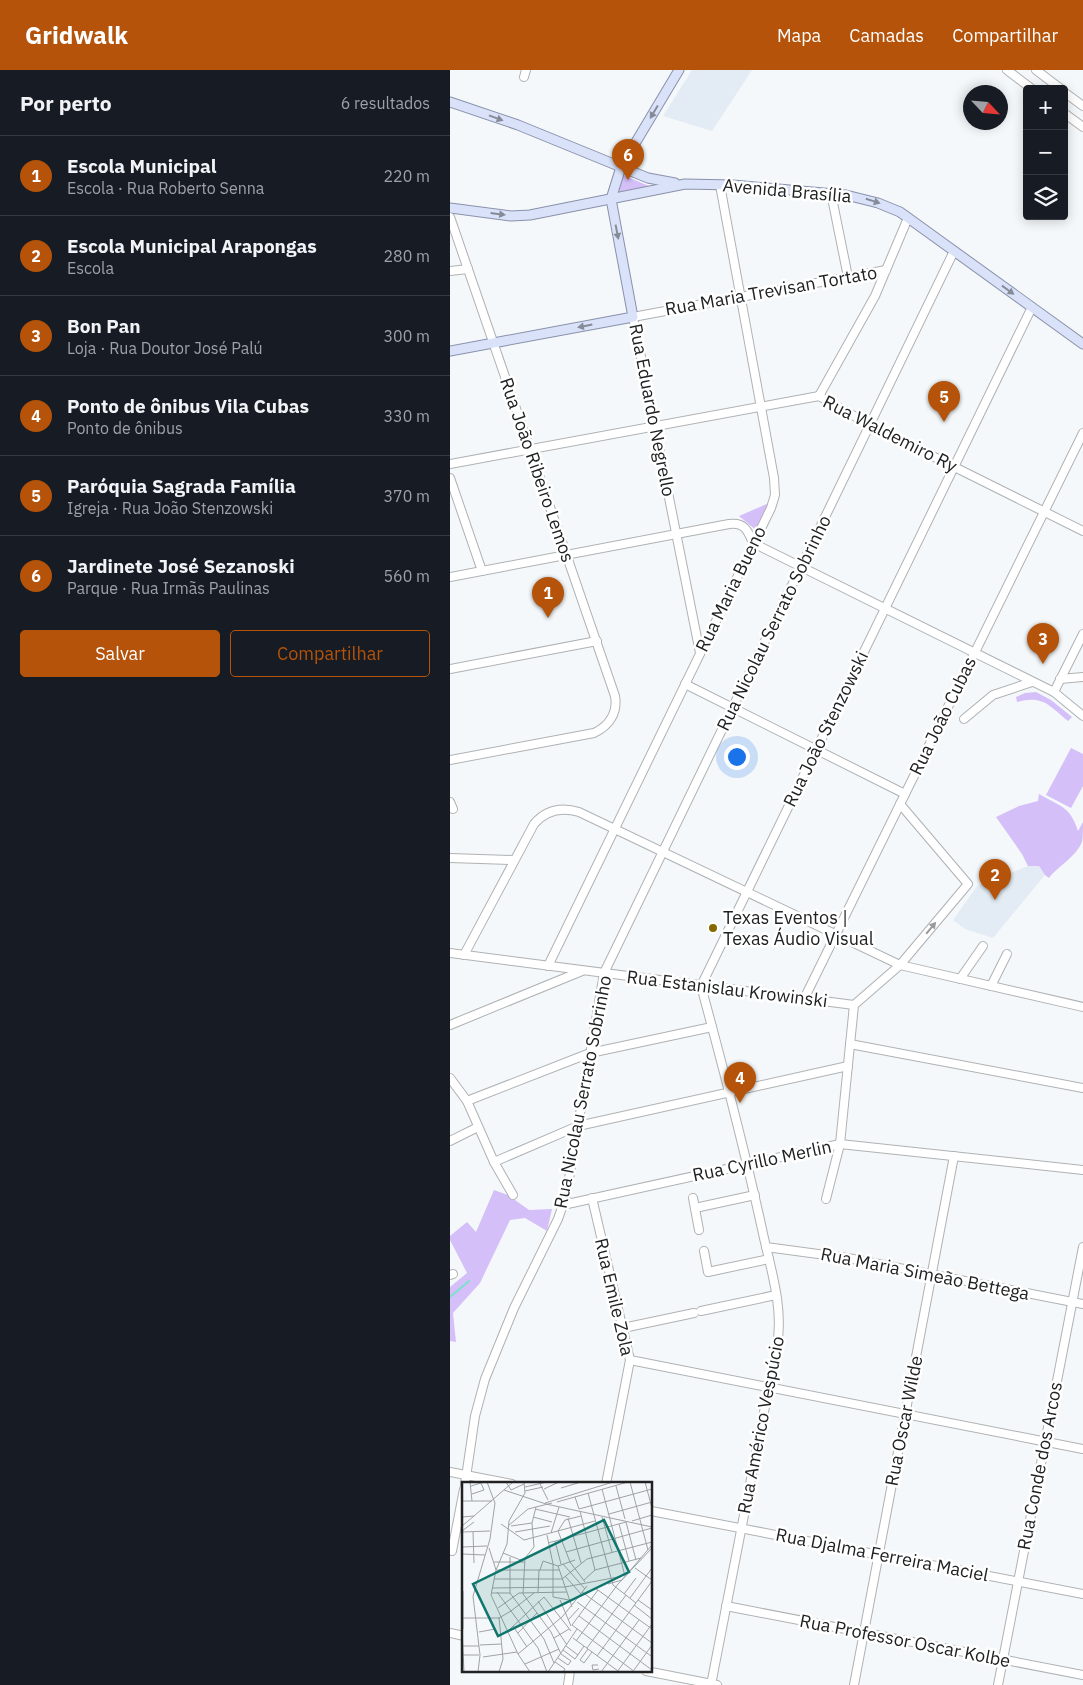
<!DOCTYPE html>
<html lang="pt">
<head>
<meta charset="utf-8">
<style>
	:root { --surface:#171b24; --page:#242831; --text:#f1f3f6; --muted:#9ea1a6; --line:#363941; --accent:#b45309 }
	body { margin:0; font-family:"IBM Plex Sans",sans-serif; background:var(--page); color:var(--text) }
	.controls { position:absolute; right:15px; top:15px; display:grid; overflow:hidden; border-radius:5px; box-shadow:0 2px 12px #0003 }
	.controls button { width:45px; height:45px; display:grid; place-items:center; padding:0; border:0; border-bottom:1px solid var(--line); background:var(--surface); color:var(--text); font:25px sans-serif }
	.compass { position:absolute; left:513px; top:15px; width:45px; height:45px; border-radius:50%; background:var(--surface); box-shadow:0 2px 12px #0003; rotate:116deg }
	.you { position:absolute; left:286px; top:686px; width:18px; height:18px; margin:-12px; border:4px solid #fff; border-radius:50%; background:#1a73e8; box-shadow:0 0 0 8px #1a73e833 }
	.badge { display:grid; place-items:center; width:32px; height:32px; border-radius:50%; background:var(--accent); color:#fff; font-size:16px; font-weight:700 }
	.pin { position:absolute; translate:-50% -41px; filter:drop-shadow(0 1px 2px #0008) }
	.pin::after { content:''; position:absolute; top:26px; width:18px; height:15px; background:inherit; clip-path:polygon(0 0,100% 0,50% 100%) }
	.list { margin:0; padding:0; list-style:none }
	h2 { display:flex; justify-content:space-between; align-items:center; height:65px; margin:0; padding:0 20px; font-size:21px }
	h2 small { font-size:16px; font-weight:400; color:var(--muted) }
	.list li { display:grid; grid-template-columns:32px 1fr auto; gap:15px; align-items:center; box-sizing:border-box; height:80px; padding:0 20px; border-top:1px solid var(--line) }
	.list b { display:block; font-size:19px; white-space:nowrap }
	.list p { margin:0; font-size:16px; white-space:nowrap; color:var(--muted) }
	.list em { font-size:16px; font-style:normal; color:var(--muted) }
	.actions { display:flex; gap:10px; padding:15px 20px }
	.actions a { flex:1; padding:11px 0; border:1px solid var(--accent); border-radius:5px; text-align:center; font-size:18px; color:var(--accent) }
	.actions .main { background:var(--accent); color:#fff }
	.icon { flex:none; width:28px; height:28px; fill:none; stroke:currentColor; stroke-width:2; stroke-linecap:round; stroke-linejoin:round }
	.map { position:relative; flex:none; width:633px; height:1615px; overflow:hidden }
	header { display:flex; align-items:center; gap:30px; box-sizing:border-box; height:70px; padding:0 25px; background:var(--accent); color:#fff }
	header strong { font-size:24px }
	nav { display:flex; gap:28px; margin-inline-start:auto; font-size:18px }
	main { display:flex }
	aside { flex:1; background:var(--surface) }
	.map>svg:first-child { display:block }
	.built { fill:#e3ecf4 }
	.green { fill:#d4bff9 }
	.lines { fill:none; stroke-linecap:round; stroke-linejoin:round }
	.stream { stroke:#7ce0cc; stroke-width:2 }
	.minor-casing { stroke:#afb2b4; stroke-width:10 }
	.major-casing { stroke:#8991ab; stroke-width:11 }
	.minor { stroke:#fff; stroke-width:8 }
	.major { stroke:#dae2f9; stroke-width:9 }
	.oneway { fill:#868b98 }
	.oneway2 { fill:#9b9b9c }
	.poi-dot { fill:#876803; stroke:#fff; stroke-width:2 }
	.labels { text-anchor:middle; stroke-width:5; stroke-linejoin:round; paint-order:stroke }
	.street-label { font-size:18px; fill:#202122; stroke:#fff }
	.poi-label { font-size:18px; fill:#202122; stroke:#fff; text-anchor:start }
	.inset-road { fill:none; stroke:#a0a2a4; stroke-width:1 }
	.view { fill:#0f766e; fill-opacity:0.15; stroke:#0f766e; stroke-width:2.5 }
	.inset-edge { fill:none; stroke:#202122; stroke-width:2.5 }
</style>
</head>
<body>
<header>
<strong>Gridwalk</strong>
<nav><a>Mapa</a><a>Camadas</a><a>Compartilhar</a></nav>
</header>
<main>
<aside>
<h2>Por perto<small>6 resultados</small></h2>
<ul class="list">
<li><span class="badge">1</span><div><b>Escola Municipal</b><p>Escola · Rua Roberto Senna</p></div><em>220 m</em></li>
<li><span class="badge">2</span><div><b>Escola Municipal Arapongas</b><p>Escola</p></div><em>280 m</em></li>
<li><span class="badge">3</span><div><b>Bon Pan</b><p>Loja · Rua Doutor José Palú</p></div><em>300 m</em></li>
<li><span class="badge">4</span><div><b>Ponto de ônibus Vila Cubas</b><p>Ponto de ônibus</p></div><em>330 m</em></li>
<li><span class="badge">5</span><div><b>Paróquia Sagrada Família</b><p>Igreja · Rua João Stenzowski</p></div><em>370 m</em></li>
<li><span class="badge">6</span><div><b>Jardinete José Sezanoski</b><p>Parque · Rua Irmãs Paulinas</p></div><em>560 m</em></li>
</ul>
<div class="actions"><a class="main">Salvar</a><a>Compartilhar</a></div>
</aside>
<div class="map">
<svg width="633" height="1615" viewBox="0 0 633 1615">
	<rect width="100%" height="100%" fill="#f5f8fa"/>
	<!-- built -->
	<g class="built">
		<path d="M 242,0 L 302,0 L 262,61 L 213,46 Z"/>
		<path d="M 578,796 L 589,796 L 595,805 L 543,868 L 515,859 L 503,850 L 527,816 Z"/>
	</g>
	<!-- green -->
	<g class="green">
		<path d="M 173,105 L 199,116 L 168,122 Z"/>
		<path d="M 319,433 L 306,460 L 289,446 Z"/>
		<path d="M 586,622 L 601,630 L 622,647 L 618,651 C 599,636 594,625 567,632 L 566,627 L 575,623 Z"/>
		<path d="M 621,678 L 633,684 L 633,716 L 621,738 L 596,725 Z"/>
		<path d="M 589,724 C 611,737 620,736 628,761 L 633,752 C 633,758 633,767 632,772 C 626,787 608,796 599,808 L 595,805 L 589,796 L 578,796 L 572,784 L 546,747 L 569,736 L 588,731 Z"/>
		<path d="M 44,1120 L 58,1125 L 79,1140 L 102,1139 L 97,1161 L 75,1148 L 60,1150 L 30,1213 L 3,1243 L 6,1272 L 0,1271 L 0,1217 L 17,1203 L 0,1170 L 0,1166 L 17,1152 L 26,1162 Z"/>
	</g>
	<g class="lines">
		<!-- stream -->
		<path class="stream" d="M 0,1227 L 19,1211"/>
		<!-- minor casing -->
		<g class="minor-casing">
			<g id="minor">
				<path d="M 557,0 L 582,19"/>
				<path d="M 586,0 L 611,19"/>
				<path d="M 74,7 L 76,0"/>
				<path d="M 614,22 L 633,36"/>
				<path d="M 614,43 L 633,57"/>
				<path d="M 381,123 L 398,207"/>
				<path d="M 0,147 L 165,626 C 168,643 159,656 144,663 L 0,690"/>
				<path d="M 0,201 L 18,199"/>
				<path d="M 369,326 L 425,226 L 458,148"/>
				<path d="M 0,394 L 369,326 L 420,355 L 633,461"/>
				<path d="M 0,408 L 32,501"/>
				<path d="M 0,507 L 279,454 C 295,452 298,461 303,473 L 604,622 L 633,646"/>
				<path d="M 250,583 L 183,247 L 436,200"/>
				<path d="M 0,599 L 147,571"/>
				<path d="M 610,609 L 633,607"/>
				<path d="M 235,614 L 455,724"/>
				<path d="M 604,622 L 633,564"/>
				<path d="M 514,649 L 543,625 L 582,612"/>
				<path d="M 0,732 L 3,739"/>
				<path d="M 0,788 L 63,790"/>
				<path d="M 0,883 L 404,935"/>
				<path d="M 14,885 L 84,754 C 96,740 112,737 129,742 L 450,895 L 633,937"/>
				<path d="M 98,896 L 321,438 L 325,425 L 324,408 L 270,115"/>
				<path d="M 510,909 L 533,876"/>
				<path d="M 541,916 L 557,884"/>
				<path d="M 354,929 L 633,363"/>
				<path d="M 0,955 L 132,901"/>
				<path d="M 400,974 L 633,1018"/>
				<path d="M 0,1008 L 17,1031 L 44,1092 L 63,1125"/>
				<path d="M 17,1031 L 140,983 L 262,957"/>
				<path d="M 0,1071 L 28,1057"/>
				<path d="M 44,1092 L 128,1056 L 398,996"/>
				<path d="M 142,1128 L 180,1290 L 156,1414"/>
				<path d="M 243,1128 L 249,1160"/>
				<path d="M 376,1129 L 390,1074 L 404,935 L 450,895 L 518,814 L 450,734"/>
				<path d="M 113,1135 L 390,1074 L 633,1100"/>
				<path d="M 245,1138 L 305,1125"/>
				<path d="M 316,1177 L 398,1188 L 633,1234"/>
				<path d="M 254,1181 L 258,1202 L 319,1189"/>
				<path d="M 0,1205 L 3,1204"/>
				<path d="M 251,1241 L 326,1225"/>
				<path d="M 173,1258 L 244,1243"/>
				<path d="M 180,1290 L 633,1379"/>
				<path d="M 0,1402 L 62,1414"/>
				<path d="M 15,1414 L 25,1346 L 35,1309 L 64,1238 L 108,1149 L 116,1126 L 154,903 L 504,181"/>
				<path d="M 201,1441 L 633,1524"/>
				<path d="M 2,1481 L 14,1419"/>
				<path d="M 276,1536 L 633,1605"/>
				<path d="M 0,1563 L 14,1566"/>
				<path d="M 196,1601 L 267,1615"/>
				<path d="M 118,1615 L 120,1601"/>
				<path d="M 261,1615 L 327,1275 C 334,1237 320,1197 312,1159 C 294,1077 273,997 251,916 L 582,237"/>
				<path d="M 404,1615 L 504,1086"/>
				<path d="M 548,1615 L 633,1177"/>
			</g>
		</g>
		<!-- major casing -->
		<g class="major-casing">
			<g id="major">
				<path d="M 0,32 L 68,55 L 198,108 L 225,113"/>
				<path d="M 0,138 L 61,146 L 80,145 L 235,114 L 283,115 L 396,125 L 428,133 L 450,142 L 633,274"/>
				<path d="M 0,281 L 183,247 L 161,129 L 171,97 L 229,0"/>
			</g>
		</g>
		<!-- minor -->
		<use href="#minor" class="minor"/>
		<!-- major -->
		<use href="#major" class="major"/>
	</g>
	<!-- one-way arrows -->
	<defs><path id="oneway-solid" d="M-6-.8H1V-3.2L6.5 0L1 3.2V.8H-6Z" transform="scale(1.25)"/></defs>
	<g class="oneway">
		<use href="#oneway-solid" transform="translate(204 42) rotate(121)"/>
		<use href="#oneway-solid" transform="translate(46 48) rotate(20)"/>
		<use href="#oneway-solid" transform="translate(423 131) rotate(18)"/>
		<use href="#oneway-solid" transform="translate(48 144) rotate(7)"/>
		<use href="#oneway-solid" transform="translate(167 162) rotate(79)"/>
		<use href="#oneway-solid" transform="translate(558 220) rotate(36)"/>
		<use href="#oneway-solid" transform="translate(135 256) rotate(169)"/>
	</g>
	<use class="oneway2" href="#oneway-solid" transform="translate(481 858) rotate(-50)"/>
	<!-- markers -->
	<circle class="poi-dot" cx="263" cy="858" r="5"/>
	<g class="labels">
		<!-- street labels -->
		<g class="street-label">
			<text transform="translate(337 121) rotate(5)" y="6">Avenida Brasília</text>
			<text transform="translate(321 221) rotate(-10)" y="6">Rua Maria Trevisan Tortato</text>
			<text transform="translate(202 340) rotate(79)" y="6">Rua Eduardo Negrello</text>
			<text transform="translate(440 364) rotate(27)" y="6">Rua Waldemiro Ry</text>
			<text transform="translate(87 400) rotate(71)" y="6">Rua João Ribeiro Lemos</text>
			<text transform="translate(281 519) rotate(-64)" y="6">Rua Maria Bueno</text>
			<text transform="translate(324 553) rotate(-64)" y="6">Rua Nicolau Serrato Sobrinho</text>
			<text transform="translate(493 646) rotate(-64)" y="6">Rua João Cubas</text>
			<text transform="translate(376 659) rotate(-64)" y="6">Rua João Stenzowski</text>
			<text transform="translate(277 919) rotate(7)" y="6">Rua Estanislau Krowinski</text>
			<text transform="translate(133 1022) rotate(-79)" y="6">Rua Nicolau Serrato Sobrinho</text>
			<text transform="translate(312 1091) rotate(-12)" y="6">Rua Cyrillo Merlin</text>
			<text transform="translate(475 1204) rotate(11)" y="6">Rua Maria Simeão Bettega</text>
			<text transform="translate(164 1227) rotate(77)" y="6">Rua Emile Zola</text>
			<text transform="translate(454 1351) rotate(-79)" y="6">Rua Oscar Wilde</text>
			<text transform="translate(311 1355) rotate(-79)" y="6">Rua Américo Vespúcio</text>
			<text transform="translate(590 1396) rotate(-79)" y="6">Rua Conde dos Arcos</text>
			<text transform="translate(432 1485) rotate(11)" y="6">Rua Djalma Ferreira Maciel</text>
			<text transform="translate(455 1571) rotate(11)" y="6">Rua Professor Oscar Kolbe</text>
		</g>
		<!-- poi labels -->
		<g class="poi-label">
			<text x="273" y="854">Texas Eventos |<tspan x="273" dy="21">Texas Áudio Visual</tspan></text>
		</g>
	</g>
	<!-- overview -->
	<g transform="translate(12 1412)">
		<rect width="190" height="190" fill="#f5f8fa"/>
		<path class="inset-road" d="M 8,0 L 10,19M 44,0 L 49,8 L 62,2M 62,0 L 63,11 L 47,39 L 45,62 L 34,88 L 29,113 L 56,172 L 68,190M 77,0 L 86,18M 168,0 L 186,68M 183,0 L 190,26M 9,4 L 19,1 L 22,8 L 10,12M 154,4 L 163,37M 63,5 L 85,0M 99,6 L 119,0M 82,7 L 97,0M 140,7 L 163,94M 42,8 L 84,22 L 190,45M 63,9 L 81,5M 126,11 L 151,103 L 174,121M 113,15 L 117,27 L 190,7M 0,19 L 30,19M 95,20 L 166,0M 83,21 L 151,0M 74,25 L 70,41 L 72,65 L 63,76 L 61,112 L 89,150 L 99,172M 73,27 L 108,35M 118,29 L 133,88M 147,32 L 190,20M 119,34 L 103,38 L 96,49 L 108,80 L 123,100M 0,35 L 12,34 L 51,0M 71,35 L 90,40M 140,35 L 150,70M 106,36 L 119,81M 170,39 L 190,33M 164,40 L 174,78M 39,42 L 62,58 L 133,39M 157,42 L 167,79M 0,44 L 12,34M 46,44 L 66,27 L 90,21M 49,44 L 70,41M 0,49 L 12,40M 0,50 L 28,49M 11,50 L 12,81M 53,50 L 88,44M 89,51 L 97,25M 85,53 L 91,82 L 91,115 L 107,118M 93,59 L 99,82M 86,61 L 164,40M 0,65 L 25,64M 27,66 L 34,88 L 97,88M 104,70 L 190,46M 41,71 L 61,79M 0,72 L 23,73M 48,75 L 48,111 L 82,157 L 92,181M 32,80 L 62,80M 101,82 L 123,107M 96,84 L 110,125M 173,86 L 190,98M 78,88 L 81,79 L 96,84 L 113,78M 103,94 L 119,112M 32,97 L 100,97 L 125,77 L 190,60M 122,98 L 133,88 L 179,76M 146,102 L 160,98 L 190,63M 30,106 L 103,105 L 156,95M 133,106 L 190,147M 1,109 L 1,147M 35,110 L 49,129 L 72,111M 76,110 L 77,88M 120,110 L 190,161M 30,111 L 48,111M 162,112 L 174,96M 168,116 L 190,86M 98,118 L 109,144M 176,118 L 190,128M 76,119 L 105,163M 115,120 L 189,174M 172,123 L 190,137M 36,126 L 57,111 L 105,110M 117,134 L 190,188M 37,135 L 41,177 L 37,190M 0,136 L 37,136M 37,136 L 49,129 L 76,166 L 85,190M 106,138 L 117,126M 110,143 L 173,190M 110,143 L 136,108M 51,144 L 65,165M 0,147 L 2,190M 47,148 L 82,115 L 109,149M 17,150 L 33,147M 56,151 L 75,131M 92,156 L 107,147M 111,156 L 156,189M 114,159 L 156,102 L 190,66M 18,163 L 39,162M 1,164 L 17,164M 104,164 L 116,173M 125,166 L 164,113M 126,167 L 118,178 L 122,181 L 130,170M 101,168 L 113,177 L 122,164M 56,172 L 101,134 L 125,104M 0,173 L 17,173M 135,174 L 190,99M 21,175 L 55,170M 96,176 L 106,183 L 109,179 L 99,172M 93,180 L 103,187 L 101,190M 63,182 L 97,167M 136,183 L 130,183 L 131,188 L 137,187M 172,188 L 190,163M 16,190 L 18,173 L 11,114 L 28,57 L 33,21 L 25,0M 86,190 L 115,147M 139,190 L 177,138M 155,190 L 190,142"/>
		<path class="view" d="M 142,38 L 167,90 L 36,154 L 11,102 Z"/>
		<rect width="190" height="190" class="inset-edge"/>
	</g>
</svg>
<div class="controls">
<button>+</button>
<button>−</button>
<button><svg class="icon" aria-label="layers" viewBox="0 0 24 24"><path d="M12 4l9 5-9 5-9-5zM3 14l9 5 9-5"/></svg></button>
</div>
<svg class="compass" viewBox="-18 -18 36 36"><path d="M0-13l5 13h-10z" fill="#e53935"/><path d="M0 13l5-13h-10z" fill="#9ea1a6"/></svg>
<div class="you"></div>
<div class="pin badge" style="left:98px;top:548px">1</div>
<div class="pin badge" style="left:545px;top:830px">2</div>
<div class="pin badge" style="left:593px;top:594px">3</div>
<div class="pin badge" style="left:290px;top:1033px">4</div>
<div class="pin badge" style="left:494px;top:352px">5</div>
<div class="pin badge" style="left:178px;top:110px">6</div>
</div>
</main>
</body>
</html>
